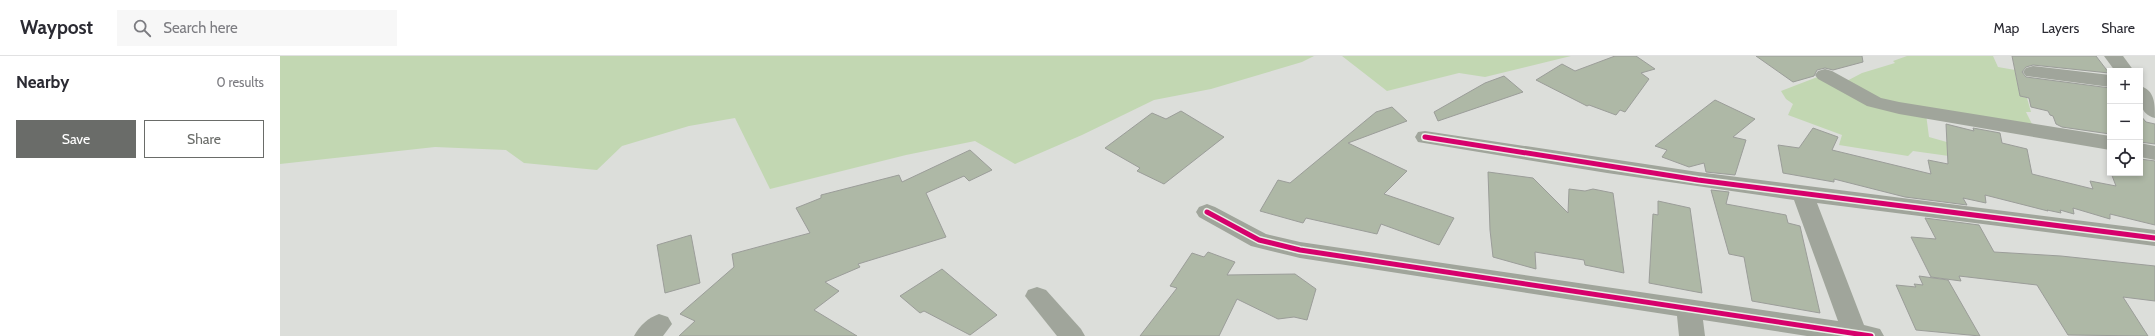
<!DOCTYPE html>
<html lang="en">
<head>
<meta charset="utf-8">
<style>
	:root { --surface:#fff; --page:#f7f7f7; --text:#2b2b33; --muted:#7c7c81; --line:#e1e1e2; --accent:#6a6c69 }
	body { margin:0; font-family:Cabin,sans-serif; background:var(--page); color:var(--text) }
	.controls { position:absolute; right:12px; top:12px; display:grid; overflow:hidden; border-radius:0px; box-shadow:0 2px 6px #0003 }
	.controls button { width:36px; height:36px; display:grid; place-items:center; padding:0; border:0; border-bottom:1px solid var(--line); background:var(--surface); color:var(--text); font:20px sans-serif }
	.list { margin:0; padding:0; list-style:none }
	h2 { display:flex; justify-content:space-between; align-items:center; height:52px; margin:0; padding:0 16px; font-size:17px }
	h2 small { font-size:13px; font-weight:400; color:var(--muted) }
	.actions { display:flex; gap:8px; padding:12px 16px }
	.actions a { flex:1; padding:9px 0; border:1px solid var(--accent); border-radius:0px; text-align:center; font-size:14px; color:var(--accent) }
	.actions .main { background:var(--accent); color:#fff }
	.icon { flex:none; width:22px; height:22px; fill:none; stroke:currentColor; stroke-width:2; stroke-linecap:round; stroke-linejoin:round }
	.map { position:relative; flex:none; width:1875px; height:280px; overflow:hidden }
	header { display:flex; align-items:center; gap:24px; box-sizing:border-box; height:56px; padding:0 20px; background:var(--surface); border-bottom:1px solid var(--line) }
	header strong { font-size:19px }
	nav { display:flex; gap:22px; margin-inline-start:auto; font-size:14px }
	.search { width:280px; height:36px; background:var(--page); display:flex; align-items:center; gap:10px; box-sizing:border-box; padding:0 14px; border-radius:0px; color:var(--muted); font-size:15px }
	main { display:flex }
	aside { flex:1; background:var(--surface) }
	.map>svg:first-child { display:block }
	.green { fill:#c2d7b2 }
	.building { fill:#aeb8a6; stroke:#9b9d99 }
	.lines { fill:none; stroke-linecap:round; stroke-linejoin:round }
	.minor { fill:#a0a59b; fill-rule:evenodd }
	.cycleway-casing { stroke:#e9eee5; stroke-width:8 }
	.cycleway { stroke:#d6006c; stroke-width:5 }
</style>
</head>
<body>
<header>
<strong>Waypost</strong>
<div class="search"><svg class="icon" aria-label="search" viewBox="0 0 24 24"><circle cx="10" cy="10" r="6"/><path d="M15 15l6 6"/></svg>Search here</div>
<nav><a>Map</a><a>Layers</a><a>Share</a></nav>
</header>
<main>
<aside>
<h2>Nearby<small>0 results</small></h2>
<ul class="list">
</ul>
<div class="actions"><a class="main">Save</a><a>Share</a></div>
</aside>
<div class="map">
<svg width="1875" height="280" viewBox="0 0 1875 280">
	<rect width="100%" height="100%" fill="#dcdeda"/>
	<!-- green -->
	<g class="green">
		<path d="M 0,0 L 1034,0 L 1022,6 L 931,33 L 874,44 L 802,79 L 735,108 L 695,85 L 626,99 L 490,133 L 455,62 L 409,70 L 342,90 L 317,114 L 244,107 L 226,94 L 155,91 L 0,108 Z"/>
		<path d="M 1062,0 L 1291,0 L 1205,21 L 1179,17 L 1107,35 Z"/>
		<path d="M 1627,0 L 1713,0 L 1718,11 L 1735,14 L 1740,40 L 1747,42 L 1751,56 L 1746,56 L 1754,72 L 1619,50 L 1563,27 L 1582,17 L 1615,7 L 1613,5 Z"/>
		<path d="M 1540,20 L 1570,37 L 1646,58 L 1649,81 L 1695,94 L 1676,101 L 1633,95 L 1628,100 L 1559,89 L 1562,79 L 1508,59 L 1513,48 L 1506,43 L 1501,35 Z"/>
	</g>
	<!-- building -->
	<g class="building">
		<path d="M 1335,0 L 1356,0 L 1375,13 L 1361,17 L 1369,23 L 1345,56 L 1340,54 L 1336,59 L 1309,49 L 1307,50 L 1256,24 L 1282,8 L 1295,15 Z"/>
		<path d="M 1476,0 L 1582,0 L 1583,6 L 1553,14 L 1545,12 L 1537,14 L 1534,20 L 1513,26 Z"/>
		<path d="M 1732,0 L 1816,0 L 1829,17 L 1753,9 L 1746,11 L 1742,16 L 1746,21 L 1830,32 L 1830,78 L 1782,71 L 1776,68 L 1773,60 L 1770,59 L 1768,55 L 1751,51 L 1749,42 L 1740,40 Z"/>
		<path d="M 1224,20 L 1243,36 L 1158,65 L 1154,56 L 1205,27 Z"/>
		<path d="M 1435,44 L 1475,63 L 1453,81 L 1466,84 L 1455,119 L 1426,116 L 1424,107 L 1409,111 L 1382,101 L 1387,94 L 1375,90 Z"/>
		<path d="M 1112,51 L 1127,65 L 1068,87 L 1127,115 L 1104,138 L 1174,162 L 1159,189 L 1101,168 L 1097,178 L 1026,162 L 1023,167 L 980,155 L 998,124 L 1010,127 L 1096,56 Z"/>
		<path d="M 901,55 L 944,81 L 884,128 L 857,115 L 860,112 L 825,92 L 872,57 L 886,63 Z"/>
		<path d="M 1860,59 L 1866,66 L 1875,68 L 1875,88 L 1860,86 Z"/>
		<path d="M 1666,68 L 1694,75 L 1693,72 L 1720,77 L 1722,87 L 1747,93 L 1752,118 L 1813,133 L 1810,125 L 1836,130 L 1831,117 L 1860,117 L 1860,103 L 1875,105 L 1875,169 L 1830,158 L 1830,163 L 1793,152 L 1794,158 L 1780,154 L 1781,157 L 1767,154 L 1768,155 L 1705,139 L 1706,147 L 1683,142 L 1687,149 L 1625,141 L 1554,123 L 1554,126 L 1503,117 L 1498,89 L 1519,92 L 1533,72 L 1558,81 L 1552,94 L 1651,118 L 1648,104 L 1668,108 Z"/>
		<path d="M 690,94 L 712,114 L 689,125 L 684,120 L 646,137 L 666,181 L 578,208 L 580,211 L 545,226 L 559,235 L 534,254 L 577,280 L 399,280 L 415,265 L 400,258 L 454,211 L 452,198 L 530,177 L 516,152 L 541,142 L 541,139 L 619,119 L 622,126 Z"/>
		<path d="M 1208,116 L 1253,122 L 1288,157 L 1289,133 L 1305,135 L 1313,133 L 1333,137 L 1344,217 L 1305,209 L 1304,204 L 1255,196 L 1256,213 L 1213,201 L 1210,174 Z"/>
		<path d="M 1431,134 L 1449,136 L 1446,148 L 1506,159 L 1508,167 L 1520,170 L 1540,257 L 1472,245 L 1464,201 L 1449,198 Z"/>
		<path d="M 1378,145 L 1410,152 L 1422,237 L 1369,227 L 1373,158 L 1378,159 Z"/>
		<path d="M 1645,162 L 1699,169 L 1714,196 L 1781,200 L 1875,210 L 1875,245 L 1843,241 L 1868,280 L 1788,279 L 1757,229 L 1679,220 L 1681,225 L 1651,221 L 1631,181 L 1656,183 Z"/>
		<path d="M 411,179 L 420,227 L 385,237 L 377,189 Z"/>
		<path d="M 928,196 L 955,206 L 947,219 L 1015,218 L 1036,233 L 1027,264 L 1014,261 L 998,263 L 957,243 L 939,280 L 860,280 L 897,232 L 890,230 L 912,197 L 924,201 Z"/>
		<path d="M 662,213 L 717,259 L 690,279 L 644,255 L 640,257 L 620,240 Z"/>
		<path d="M 1639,220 L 1668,224 L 1700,280 L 1636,274 L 1616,229 L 1636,231 L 1634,228 L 1643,229 Z"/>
	</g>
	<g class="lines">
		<!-- minor -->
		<g class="minor">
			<path d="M 1824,0 L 1843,0 L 1854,15 L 1835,15 Z"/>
			<path d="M 1753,10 L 1830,19 L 1830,31 L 1746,20 L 1743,16 L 1746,12 Z"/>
			<path d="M 1545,13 L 1552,15 L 1601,42 L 1619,46 L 1830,80 L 1830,94 L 1619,58 L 1587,50 L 1538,23 L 1535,19 L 1538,15 Z"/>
			<path d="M 1860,30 C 1875,34 1875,48 1875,62 C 1859,58 1860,44 1860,30 Z"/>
			<path d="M 1145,75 L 1418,116 L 1875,174 L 1875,190 L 1537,147 L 1584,269 L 1600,273 L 1604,280 L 1527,280 L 1423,264 L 1425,280 L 1399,280 L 1397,260 L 1020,202 L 971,190 L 919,161 L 916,156 L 919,151 L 927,148 L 935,151 L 986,178 L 1020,186 L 1558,265 L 1514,144 L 1327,117 L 1138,86 L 1135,81 L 1138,76 Z"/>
			<path d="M 1860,87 L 1875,90 L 1875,104 L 1860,101 Z"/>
			<path d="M 757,231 L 766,234 L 801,273 L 805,280 L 777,280 L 745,240 L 748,234 Z"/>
			<path d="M 379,258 L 388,261 L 392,268 L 383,280 L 354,280 C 360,269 368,262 379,258 Z"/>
		</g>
		<!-- cycleway casing -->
		<g class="cycleway-casing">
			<g id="cycleway">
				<path d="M 1145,81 L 1418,124 L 1875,182"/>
				<path d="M 927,156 L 979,184 L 1020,194 L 1591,280"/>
			</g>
		</g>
		<!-- cycleway -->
		<use href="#cycleway" class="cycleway"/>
	</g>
</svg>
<div class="controls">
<button>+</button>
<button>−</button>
<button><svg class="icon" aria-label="locate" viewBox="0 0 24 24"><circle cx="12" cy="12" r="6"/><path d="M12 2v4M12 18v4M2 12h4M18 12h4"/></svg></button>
</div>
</div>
</main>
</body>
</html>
